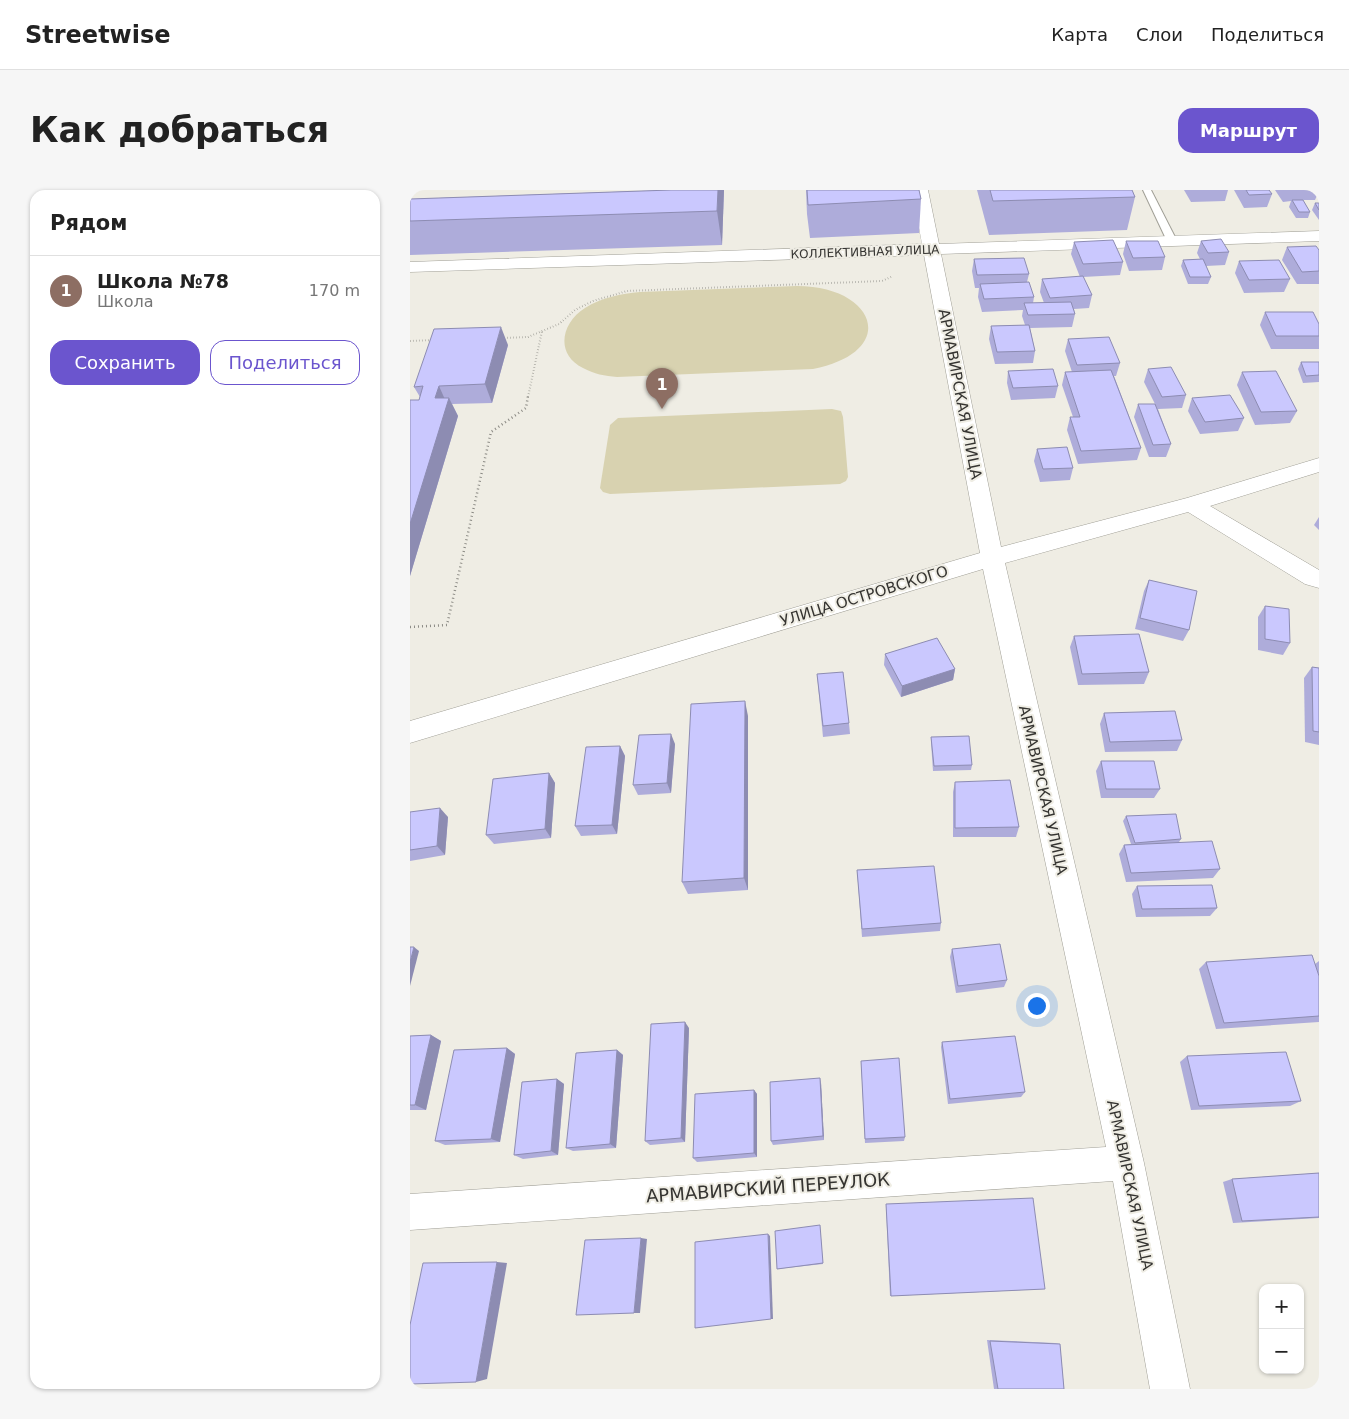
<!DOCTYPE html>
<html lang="ru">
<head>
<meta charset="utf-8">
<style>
	:root { --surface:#fff; --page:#f6f6f6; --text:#222; --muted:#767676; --line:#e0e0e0; --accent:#6b55ce }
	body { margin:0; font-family:"DejaVu Sans",sans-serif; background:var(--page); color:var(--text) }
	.controls { position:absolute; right:15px; bottom:15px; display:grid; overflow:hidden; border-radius:10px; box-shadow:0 1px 4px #0004 }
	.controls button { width:45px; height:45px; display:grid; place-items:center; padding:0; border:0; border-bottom:1px solid var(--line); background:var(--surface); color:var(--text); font:25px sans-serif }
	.you { position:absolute; left:626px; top:815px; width:18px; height:18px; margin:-12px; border:4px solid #fff; border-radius:50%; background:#1a73e8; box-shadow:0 0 0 8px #1a73e833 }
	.badge { display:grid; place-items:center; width:32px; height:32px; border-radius:50%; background:var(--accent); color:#fff; font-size:16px; font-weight:700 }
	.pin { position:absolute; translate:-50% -41px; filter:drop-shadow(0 1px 2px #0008) }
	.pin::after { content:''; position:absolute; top:26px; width:18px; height:15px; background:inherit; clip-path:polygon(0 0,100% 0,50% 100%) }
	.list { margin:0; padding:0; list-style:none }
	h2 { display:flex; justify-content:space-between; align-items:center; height:65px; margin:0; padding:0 20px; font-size:21px }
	h2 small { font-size:16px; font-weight:400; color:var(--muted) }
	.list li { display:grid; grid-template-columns:32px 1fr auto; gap:15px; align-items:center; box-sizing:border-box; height:70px; padding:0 20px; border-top:1px solid var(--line) }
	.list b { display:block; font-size:19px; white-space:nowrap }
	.list p { margin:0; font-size:16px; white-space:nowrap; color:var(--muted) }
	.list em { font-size:16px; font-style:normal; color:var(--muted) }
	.actions { display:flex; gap:10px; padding:15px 20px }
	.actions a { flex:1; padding:11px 0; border:1px solid var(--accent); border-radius:15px; text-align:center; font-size:18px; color:var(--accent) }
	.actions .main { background:var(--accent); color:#fff }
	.map { position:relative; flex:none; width:909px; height:1199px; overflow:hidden; border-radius:15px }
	header { display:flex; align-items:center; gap:30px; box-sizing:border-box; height:70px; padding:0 25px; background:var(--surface); border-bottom:1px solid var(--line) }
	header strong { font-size:24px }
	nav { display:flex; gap:28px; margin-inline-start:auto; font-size:18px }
	.intro { display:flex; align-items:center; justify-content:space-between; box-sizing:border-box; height:120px; padding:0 30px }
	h1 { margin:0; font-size:35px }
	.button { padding:12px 22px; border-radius:15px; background:var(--accent); color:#fff; font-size:18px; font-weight:700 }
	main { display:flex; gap:30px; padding:0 30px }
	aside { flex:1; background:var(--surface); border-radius:15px; box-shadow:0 1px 4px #0004 }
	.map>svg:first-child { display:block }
	.green { fill:#d8d2b0 }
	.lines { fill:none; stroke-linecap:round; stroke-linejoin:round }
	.service-casing { stroke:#a09f96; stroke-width:2 }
	.minor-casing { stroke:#a09f96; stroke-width:1 }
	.path-far1 { stroke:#8c8b85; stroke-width:2; stroke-dasharray:0.5 2.5; stroke-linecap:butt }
	.path { stroke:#8c8b85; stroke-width:2.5; stroke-dasharray:1 3; stroke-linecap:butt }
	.service { fill:#fff; fill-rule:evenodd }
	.minor { fill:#fff; fill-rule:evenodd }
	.wall { fill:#aeacda }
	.shaded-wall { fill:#8d8cb2 }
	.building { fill:#cac8fe; stroke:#8d8cb2 }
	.labels { text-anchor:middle; stroke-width:4; stroke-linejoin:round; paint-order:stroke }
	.far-street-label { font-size:12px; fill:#353431; stroke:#efede4 }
	.street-label { font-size:15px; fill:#353431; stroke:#efede4 }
	.near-street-label { font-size:18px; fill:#353431; stroke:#efede4 }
</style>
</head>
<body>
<header>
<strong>Streetwise</strong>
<nav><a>Карта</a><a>Слои</a><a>Поделиться</a></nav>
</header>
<div class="intro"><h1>Как добраться</h1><a class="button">Маршрут</a></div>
<main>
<aside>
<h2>Рядом<small></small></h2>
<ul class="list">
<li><span class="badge" style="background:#8d6e63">1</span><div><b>Школа №78</b><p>Школа</p></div><em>170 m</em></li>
</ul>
<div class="actions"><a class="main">Сохранить</a><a>Поделиться</a></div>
</aside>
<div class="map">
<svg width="909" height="1199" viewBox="0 0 909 1199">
	<rect width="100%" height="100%" fill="#efede4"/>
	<!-- green -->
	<g class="green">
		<path d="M 387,96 C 465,96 491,161 403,179 L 207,187 C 195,186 184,184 173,178 C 145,164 151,133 175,118 C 192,107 211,104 230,102 Z"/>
		<path d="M 422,219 L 431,221 L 433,227 L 438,287 L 436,291 L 430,294 L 200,304 L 193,302 L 190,298 L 200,235 L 208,228 Z"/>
	</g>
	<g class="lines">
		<!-- service casing -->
		<g class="service-casing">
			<path id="service" d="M 733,0 L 741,0 L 767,51 L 765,53 L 762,54 L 757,51 Z"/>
		</g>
		<!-- minor casing -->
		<g class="minor-casing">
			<path id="minor" d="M 502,0 L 518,0 L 529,54 L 909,41 L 909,51 L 531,64 L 591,357 L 777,308 L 909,268 L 909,282 L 800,316 L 909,380 L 909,398 L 895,394 L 778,322 L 595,373 L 734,973 L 780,1199 L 740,1199 L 703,991 L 0,1040 L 0,1004 L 696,957 L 573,379 L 0,553 L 0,531 L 570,363 L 514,65 L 0,82 L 0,72 L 512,54 Z"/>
		</g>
		<!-- path-far1 -->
		<g class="path-far1">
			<path d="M 91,148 L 118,147 L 149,134 L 165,120 L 183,111 L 217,101 L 472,91 L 481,87"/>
			<path d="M 0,151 L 24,150"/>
			<path d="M 118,207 L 132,141"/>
		</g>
		<!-- path -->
		<path class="path" d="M 0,437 L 37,435 L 81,242 L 116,218 L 118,206"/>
		<!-- service -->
		<use href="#service" class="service"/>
		<!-- minor -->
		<use href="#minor" class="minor"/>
	</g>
	<!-- wall -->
	<g class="wall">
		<path d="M 261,0 L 314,0 L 312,55 L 0,65 L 0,9 Z"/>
		<path d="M 396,0 L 509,0 L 511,9 L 509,43 L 400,48 L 397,24 Z"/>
		<path d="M 567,0 L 722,0 L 725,7 L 717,40 L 579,45 Z"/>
		<path d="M 774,0 L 818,0 L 815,11 L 781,12 Z"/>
		<path d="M 824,0 L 859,0 L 862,4 L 857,17 L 834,18 Z"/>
		<path d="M 865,0 L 909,0 L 909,1 L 905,10 L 893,10 L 900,22 L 898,28 L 886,28 L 879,17 L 881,11 L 873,12 Z"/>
		<path d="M 905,13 L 909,13 L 909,30 L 902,20 Z"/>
		<path d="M 716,51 L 755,67 L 752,80 L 719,81 L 713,64 Z"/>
		<path d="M 791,51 L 819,62 L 815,75 L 796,76 L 801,87 L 798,94 L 778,94 L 771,76 L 773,70 L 790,69 L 787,63 Z"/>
		<path d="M 664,52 L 713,72 L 710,85 L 673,87 L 682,105 L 679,118 L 664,119 L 665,124 L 662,137 L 620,138 L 625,161 L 623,173 L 585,174 L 579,149 L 581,136 L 615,135 L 612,126 L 613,120 L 572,122 L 568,107 L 569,98 L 565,98 L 562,81 L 564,69 L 619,84 L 617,92 L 624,107 L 623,113 L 634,113 L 630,102 L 632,89 L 670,87 L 661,64 Z"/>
		<path d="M 877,57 L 909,60 L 909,94 L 887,94 L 872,70 Z"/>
		<path d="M 829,71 L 880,89 L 874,102 L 834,103 L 825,83 Z"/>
		<path d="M 855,122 L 909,134 L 909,159 L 861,159 L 850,135 Z"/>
		<path d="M 658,149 L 710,173 L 706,186 L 704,186 L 731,258 L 727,270 L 668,274 L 657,240 L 660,227 L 663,227 L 652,195 L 655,182 L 662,182 L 655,161 Z"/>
		<path d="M 98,155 L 82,213 L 42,214 L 48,226 L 0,386 L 0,210 L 9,210 L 10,207 L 4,197 Z"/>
		<path d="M 891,172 L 909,172 L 909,192 L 893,193 L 888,179 Z"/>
		<path d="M 738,179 L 776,205 L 772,218 L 748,219 L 761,254 L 756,267 L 739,267 L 724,227 L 728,214 L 745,214 L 734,192 Z"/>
		<path d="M 598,181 L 648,196 L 645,208 L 601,210 L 597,193 Z"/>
		<path d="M 832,182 L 887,221 L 880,233 L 845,235 L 827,195 Z"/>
		<path d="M 782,208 L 834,228 L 828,241 L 790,244 L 778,221 Z"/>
		<path d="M 627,259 L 663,278 L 660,290 L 630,292 L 624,271 Z"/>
		<path d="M 909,327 L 909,340 L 904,335 Z"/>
		<path d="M 739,390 L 779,440 L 773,451 L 725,439 L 734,401 Z"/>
		<path d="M 855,416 L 880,453 L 873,465 L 848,460 L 848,427 Z"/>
		<path d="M 664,446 L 739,482 L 734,494 L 668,495 L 660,457 Z"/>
		<path d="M 475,464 L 545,479 L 543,490 L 491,507 L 474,475 Z"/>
		<path d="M 902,477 L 909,478 L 909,555 L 895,552 L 894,488 Z"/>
		<path d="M 407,484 L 439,533 L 440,544 L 413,547 Z"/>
		<path d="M 694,523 L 772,550 L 767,561 L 695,562 L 690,534 Z"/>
		<path d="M 338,526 L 338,700 L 278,704 L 272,692 Z"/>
		<path d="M 521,547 L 562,575 L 561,580 L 523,581 L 521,552 Z"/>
		<path d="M 265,554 L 261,603 L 228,605 L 223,595 Z"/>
		<path d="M 210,556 L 215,566 L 207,644 L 171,646 L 165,636 Z"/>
		<path d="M 691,571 L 750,599 L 744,608 L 691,608 L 686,581 Z"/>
		<path d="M 139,583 L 145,593 L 141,648 L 84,654 L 76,645 Z"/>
		<path d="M 545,592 L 609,637 L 606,647 L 543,647 L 543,602 Z"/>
		<path d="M 0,622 L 38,627 L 35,665 L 0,671 Z"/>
		<path d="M 716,626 L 771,649 L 769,652 L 810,679 L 803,688 L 716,692 L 709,664 L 714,655 L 721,654 L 713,631 Z"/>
		<path d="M 447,680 L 531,733 L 530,741 L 452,747 Z"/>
		<path d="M 727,696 L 807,718 L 800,726 L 726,727 L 722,704 Z"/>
		<path d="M 542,759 L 597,790 L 594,797 L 546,803 L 540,767 Z"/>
		<path d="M 909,771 L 909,832 L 806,839 L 789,779 L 796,772 L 905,774 Z"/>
		<path d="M 279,838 L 275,952 L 240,955 L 235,951 Z"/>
		<path d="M 21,845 L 31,851 L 16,920 L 0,920 L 0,846 Z"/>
		<path d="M 532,852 L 615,902 L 611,907 L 538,914 L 531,857 Z"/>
		<path d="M 97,858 L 105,864 L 90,952 L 35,955 L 25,951 Z"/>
		<path d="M 207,860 L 213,865 L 206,958 L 163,961 L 156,958 Z"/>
		<path d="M 777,866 L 891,911 L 880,916 L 781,920 L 770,872 Z"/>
		<path d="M 451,871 L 495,947 L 494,951 L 455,953 Z"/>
		<path d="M 147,889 L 154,894 L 148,965 L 113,969 L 104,965 Z"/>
		<path d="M 411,893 L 414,950 L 363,955 L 361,951 Z"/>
		<path d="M 344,900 L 347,904 L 347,967 L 287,972 L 283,968 Z"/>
		<path d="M 909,983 L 909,1028 L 823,1033 L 813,992 L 822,989 Z"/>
		<path d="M 476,1014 L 635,1099 L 480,1106 L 476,1018 Z"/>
		<path d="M 410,1036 L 413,1074 L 367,1079 Z"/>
		<path d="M 577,1150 L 645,1153 L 650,1154 L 654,1199 L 584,1199 Z"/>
	</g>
	<!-- shaded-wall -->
	<g class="shaded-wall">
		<path d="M 308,0 L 314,0 L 312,55 L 307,21 Z"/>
		<path d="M 91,137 L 98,155 L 82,213 L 75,194 Z"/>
		<path d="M 29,196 L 37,214 L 39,208 L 48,226 L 0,386 L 0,334 L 25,208 Z"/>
		<path d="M 545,479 L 543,490 L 491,507 L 492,496 Z"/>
		<path d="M 335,511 L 338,526 L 338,700 L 334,688 Z"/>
		<path d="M 261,544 L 265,554 L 261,603 L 257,593 Z"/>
		<path d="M 210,556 L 215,566 L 207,644 L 202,635 Z"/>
		<path d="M 139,583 L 145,593 L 141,648 L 135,639 Z"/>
		<path d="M 30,618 L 38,627 L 35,665 L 27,656 Z"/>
		<path d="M 4,757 L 9,761 L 0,796 L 0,772 Z"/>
		<path d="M 275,832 L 279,838 L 275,952 L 271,948 Z"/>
		<path d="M 21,845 L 31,851 L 16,920 L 5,915 Z"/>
		<path d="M 97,858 L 105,864 L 90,952 L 81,949 Z"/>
		<path d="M 207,860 L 213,865 L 206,958 L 200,954 Z"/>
		<path d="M 410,888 L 411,893 L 414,950 L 413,946 Z"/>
		<path d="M 147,889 L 154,894 L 148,965 L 141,961 Z"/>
		<path d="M 344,900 L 347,904 L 347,967 L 344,963 Z"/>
		<path d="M 358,1044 L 360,1046 L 363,1129 L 361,1129 Z"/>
		<path d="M 231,1048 L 237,1049 L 230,1123 L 224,1123 Z"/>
		<path d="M 87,1072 L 97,1073 L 77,1189 L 66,1192 Z"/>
	</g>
	<!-- building -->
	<g class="building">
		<path d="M 261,0 L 308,0 L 307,21 L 0,31 L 0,9 Z"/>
		<path d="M 397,0 L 509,0 L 511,9 L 398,15 Z"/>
		<path d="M 580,0 L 722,0 L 725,7 L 583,11 Z"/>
		<path d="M 836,0 L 859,0 L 862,4 L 839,5 Z"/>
		<path d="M 882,10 L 893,10 L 900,22 L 889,22 Z"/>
		<path d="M 905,13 L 909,13 L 909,20 Z"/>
		<path d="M 811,49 L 819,62 L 798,63 L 791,51 Z"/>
		<path d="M 703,50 L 713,72 L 673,74 L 664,52 Z"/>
		<path d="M 716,51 L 748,51 L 755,67 L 723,68 Z"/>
		<path d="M 906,56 L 909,60 L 909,81 L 892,82 L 877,57 Z"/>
		<path d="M 614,68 L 619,84 L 567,85 L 564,69 Z"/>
		<path d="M 793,69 L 801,87 L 780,87 L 773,70 Z"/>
		<path d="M 869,70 L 880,89 L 839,90 L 829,71 Z"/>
		<path d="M 673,86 L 682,105 L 640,108 L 632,89 Z"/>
		<path d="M 619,92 L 624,107 L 574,109 L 570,94 Z"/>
		<path d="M 661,112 L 665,124 L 618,125 L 614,113 Z"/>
		<path d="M 855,122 L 903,122 L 909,134 L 909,146 L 866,146 Z"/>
		<path d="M 619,135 L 625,161 L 587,162 L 581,136 Z"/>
		<path d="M 91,137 L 75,194 L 29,196 L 25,208 L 39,208 L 0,334 L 0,210 L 9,210 L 13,196 L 4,197 L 24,139 Z"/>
		<path d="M 699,147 L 710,173 L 667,175 L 658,149 Z"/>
		<path d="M 891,172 L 909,172 L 909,185 L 896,186 Z"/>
		<path d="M 761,177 L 776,205 L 752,207 L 738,179 Z"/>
		<path d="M 643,179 L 648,196 L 603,198 L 598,181 Z"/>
		<path d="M 701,180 L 731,258 L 671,261 L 660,227 L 670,227 L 655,182 Z"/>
		<path d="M 866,181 L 887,221 L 851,222 L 832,182 Z"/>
		<path d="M 820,205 L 834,228 L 795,232 L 782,208 Z"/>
		<path d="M 728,214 L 745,214 L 761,254 L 743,255 Z"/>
		<path d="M 657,257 L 663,278 L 633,279 L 627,259 Z"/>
		<path d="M 739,390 L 787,401 L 779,440 L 730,428 Z"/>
		<path d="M 855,416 L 879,419 L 880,453 L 855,449 Z"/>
		<path d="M 729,444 L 739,482 L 672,484 L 664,446 Z"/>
		<path d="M 527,448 L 545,479 L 492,496 L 475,464 Z"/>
		<path d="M 902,477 L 909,478 L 909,542 L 903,541 Z"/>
		<path d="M 433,482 L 439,533 L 413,536 L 407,484 Z"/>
		<path d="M 335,511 L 334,688 L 272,692 L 281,514 Z"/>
		<path d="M 765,521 L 772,550 L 700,552 L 694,523 Z"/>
		<path d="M 261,544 L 257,593 L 223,595 L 229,545 Z"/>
		<path d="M 559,546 L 562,575 L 524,576 L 521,547 Z"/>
		<path d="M 210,556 L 202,635 L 165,636 L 176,557 Z"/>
		<path d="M 691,571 L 744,571 L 750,599 L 696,599 Z"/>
		<path d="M 139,583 L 135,639 L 76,645 L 83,589 Z"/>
		<path d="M 600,590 L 609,637 L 545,638 L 545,592 Z"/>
		<path d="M 30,618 L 27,656 L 0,660 L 0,622 Z"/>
		<path d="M 766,624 L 771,649 L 725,653 L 716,626 Z"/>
		<path d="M 802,651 L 810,679 L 721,683 L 714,655 Z"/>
		<path d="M 524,676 L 531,733 L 452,739 L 447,680 Z"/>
		<path d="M 802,695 L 807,718 L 732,719 L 727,696 Z"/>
		<path d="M 590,754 L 597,790 L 548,796 L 542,759 Z"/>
		<path d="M 0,757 L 4,757 L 0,772 Z"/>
		<path d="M 902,765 L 909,786 L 909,826 L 814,833 L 796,772 Z"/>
		<path d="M 275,832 L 271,948 L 235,951 L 241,834 Z"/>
		<path d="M 21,845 L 5,915 L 0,915 L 0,846 Z"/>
		<path d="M 605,846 L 615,902 L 540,909 L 532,852 Z"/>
		<path d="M 97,858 L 81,949 L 25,951 L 44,860 Z"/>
		<path d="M 207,860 L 200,954 L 156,958 L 166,863 Z"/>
		<path d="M 876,862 L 891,911 L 789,916 L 777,866 Z"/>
		<path d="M 489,868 L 495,947 L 455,949 L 451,871 Z"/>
		<path d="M 410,888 L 413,946 L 361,951 L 360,892 Z"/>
		<path d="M 147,889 L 141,961 L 104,965 L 112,892 Z"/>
		<path d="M 344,900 L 344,963 L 283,968 L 285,904 Z"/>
		<path d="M 909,983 L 909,1027 L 832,1031 L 822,989 Z"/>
		<path d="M 623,1008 L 635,1099 L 481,1106 L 476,1014 Z"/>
		<path d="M 410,1035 L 413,1073 L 367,1079 L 365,1041 Z"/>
		<path d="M 358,1044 L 361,1129 L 285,1138 L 285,1052 Z"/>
		<path d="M 231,1048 L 224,1123 L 166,1125 L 175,1050 Z"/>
		<path d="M 87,1072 L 66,1192 L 0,1194 L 0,1135 L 13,1073 Z"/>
		<path d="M 580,1151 L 650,1154 L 654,1199 L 588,1199 Z"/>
	</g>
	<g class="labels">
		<!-- far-street labels -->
		<g class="far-street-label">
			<text transform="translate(455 62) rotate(-2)" y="4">КОЛЛЕКТИВНАЯ УЛИЦА</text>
		</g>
		<!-- street labels -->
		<g class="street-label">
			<text transform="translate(550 204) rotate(79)" y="5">АРМАВИРСКАЯ УЛИЦА</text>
			<text transform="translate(454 406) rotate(-17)" y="5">УЛИЦА ОСТРОВСКОГО</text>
			<text transform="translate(633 600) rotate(77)" y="5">АРМАВИРСКАЯ УЛИЦА</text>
			<text transform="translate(720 995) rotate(78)" y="5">АРМАВИРСКАЯ УЛИЦА</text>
		</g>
		<!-- near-street labels -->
		<g class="near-street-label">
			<text transform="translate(358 998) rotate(-4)" y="6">АРМАВИРСКИЙ ПЕРЕУЛОК</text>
		</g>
	</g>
</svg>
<div class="controls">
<button>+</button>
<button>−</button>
</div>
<div class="you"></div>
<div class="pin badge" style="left:252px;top:219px;background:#8d6e63">1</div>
</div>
</main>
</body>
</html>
